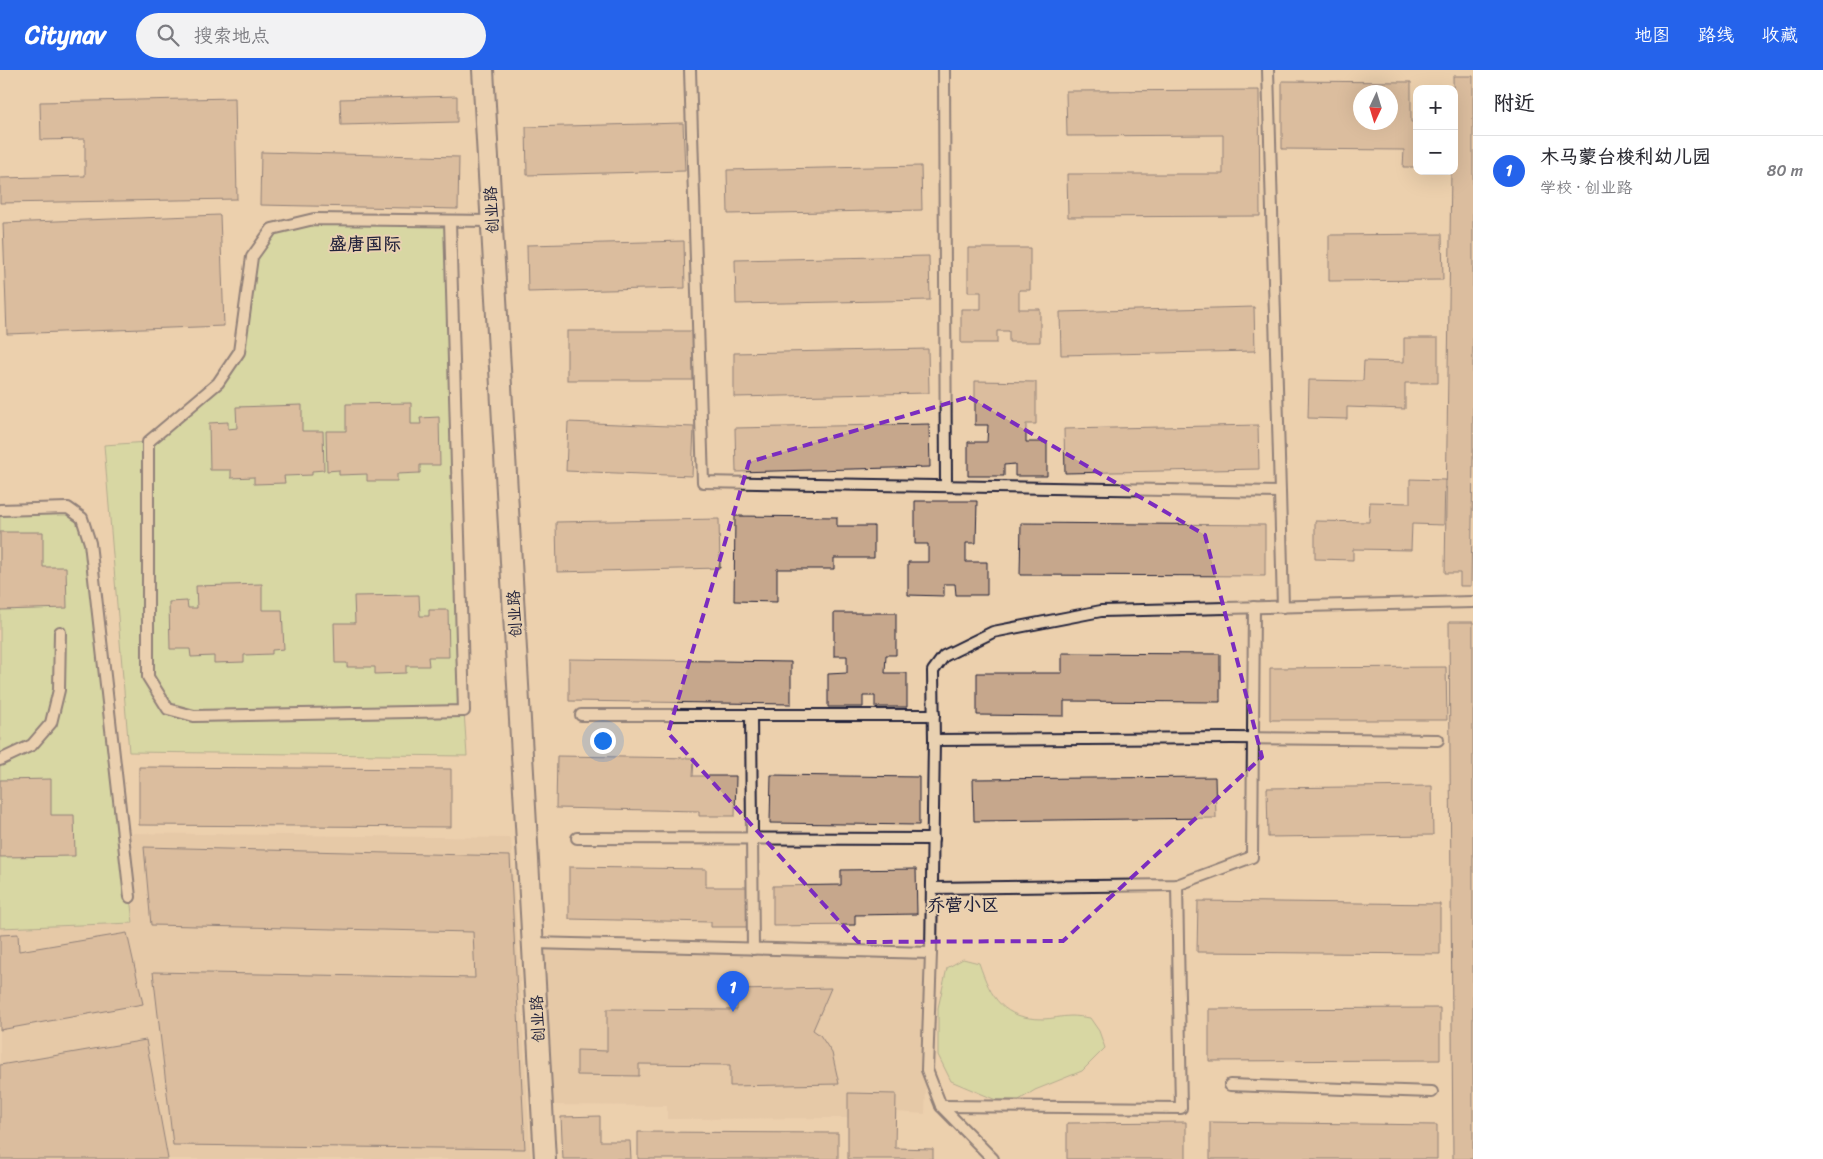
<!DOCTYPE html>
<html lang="zh">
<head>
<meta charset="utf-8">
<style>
	:root { --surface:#fff; --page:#f2f2f3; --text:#2b2b33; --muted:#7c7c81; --line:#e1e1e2; --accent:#2563eb }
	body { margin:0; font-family:Sriracha,"LXGW WenKai TC",sans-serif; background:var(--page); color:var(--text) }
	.controls { position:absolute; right:15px; top:15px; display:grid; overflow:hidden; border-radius:10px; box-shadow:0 5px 20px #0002 }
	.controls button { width:45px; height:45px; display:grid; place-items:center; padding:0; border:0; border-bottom:1px solid var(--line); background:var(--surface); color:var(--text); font:25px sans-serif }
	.compass { position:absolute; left:1353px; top:15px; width:45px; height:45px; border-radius:50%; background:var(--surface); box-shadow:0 5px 20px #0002; rotate:184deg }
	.you { position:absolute; left:602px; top:670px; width:18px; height:18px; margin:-12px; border:4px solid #fff; border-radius:50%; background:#1a73e8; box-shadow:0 0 0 8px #1a73e833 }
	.badge { display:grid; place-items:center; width:32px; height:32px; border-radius:50%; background:var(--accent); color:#fff; font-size:16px; font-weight:700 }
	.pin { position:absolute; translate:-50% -41px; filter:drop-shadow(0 1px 2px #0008) }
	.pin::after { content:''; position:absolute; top:26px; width:18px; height:15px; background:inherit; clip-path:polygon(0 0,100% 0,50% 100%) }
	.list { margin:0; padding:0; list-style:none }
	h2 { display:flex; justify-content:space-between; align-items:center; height:65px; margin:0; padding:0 20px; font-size:21px }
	h2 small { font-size:16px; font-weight:400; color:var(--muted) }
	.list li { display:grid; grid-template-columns:32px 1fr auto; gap:15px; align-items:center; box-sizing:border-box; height:70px; padding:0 20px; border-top:1px solid var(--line) }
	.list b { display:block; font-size:19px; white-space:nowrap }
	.list p { margin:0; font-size:16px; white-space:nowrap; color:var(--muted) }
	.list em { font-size:16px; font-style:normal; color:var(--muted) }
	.icon { flex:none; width:28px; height:28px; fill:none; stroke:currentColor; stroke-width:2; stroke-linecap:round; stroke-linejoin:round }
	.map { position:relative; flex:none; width:1473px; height:1089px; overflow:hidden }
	header { display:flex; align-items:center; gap:30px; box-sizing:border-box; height:70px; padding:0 25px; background:var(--accent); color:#fff }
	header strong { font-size:24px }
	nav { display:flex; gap:28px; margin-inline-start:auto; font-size:18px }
	.search { width:350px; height:45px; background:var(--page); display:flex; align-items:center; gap:12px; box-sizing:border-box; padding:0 18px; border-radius:28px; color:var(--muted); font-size:19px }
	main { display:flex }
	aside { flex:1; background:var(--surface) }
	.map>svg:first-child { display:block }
	.built { fill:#ddc1a1 }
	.green { fill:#bfdf97; stroke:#708069 }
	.building { fill:#c6a78c; stroke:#22223b; fill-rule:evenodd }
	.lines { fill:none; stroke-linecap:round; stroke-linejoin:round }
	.lane-casing { stroke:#22223b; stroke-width:14 }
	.street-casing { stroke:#22223b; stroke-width:24 }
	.lane { stroke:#e9d1b1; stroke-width:10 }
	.street { stroke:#e9d1b1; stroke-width:20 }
	.marked { fill:none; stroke:#7b2cbf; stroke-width:4; stroke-dasharray:10 6; stroke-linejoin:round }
	.labels { text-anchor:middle; stroke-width:4; stroke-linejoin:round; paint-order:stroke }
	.street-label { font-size:16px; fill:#22223b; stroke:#e9d1b1 }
	.neighbourhood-label { font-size:18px; font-weight:bold; fill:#22223b; stroke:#e9d1b1 }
</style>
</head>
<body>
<header>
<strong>Citynav</strong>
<div class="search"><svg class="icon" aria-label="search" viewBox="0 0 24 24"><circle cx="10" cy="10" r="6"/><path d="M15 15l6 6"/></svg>搜索地点</div>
<nav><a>地图</a><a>路线</a><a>收藏</a></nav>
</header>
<main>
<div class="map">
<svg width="1473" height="1089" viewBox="0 0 1473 1089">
	<rect width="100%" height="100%" fill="#ecd0ad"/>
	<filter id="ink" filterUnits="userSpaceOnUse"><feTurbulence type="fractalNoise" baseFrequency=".02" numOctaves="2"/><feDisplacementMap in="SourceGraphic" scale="10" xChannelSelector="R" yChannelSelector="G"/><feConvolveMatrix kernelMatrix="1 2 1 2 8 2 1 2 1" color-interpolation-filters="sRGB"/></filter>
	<g filter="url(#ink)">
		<!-- built -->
		<g class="built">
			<path d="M 123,763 L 511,768 L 531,1089 L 0,1089 L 0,858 L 133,853 Z"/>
			<path d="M 533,873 L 931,883 L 925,1044 L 895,1042 L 895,1024 L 849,1023 L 849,1048 L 667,1049 L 667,1036 L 542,1035 Z"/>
		</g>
		<!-- green -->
		<g class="green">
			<path d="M 314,149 L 450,151 L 464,641 L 467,686 L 129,682 L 104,375 L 148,372 L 218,313 L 239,282 L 252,187 L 272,159 Z"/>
			<path d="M 68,438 L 82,448 L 90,473 L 133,853 L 0,858 L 0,440 Z"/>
			<path d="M 963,889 L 979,893 C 991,928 1003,949 1043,949 C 1052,949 1061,946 1071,946 C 1077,946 1084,947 1090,948 L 1099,961 L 1105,978 L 1082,1001 L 1035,1020 L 1019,1030 L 996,1030 L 951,1011 L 938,985 L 938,938 L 947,898 Z"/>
		</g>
		<!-- building -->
		<g class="building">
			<path d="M 1453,6 L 1473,6 L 1473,390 L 1471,516 L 1460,516 L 1460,503 L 1445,503 L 1451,101 L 1454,101 Z"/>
			<path d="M 1282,11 L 1411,12 L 1411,52 L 1417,52 L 1417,97 L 1403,97 L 1404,80 L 1282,79 ZM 1360,22 L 1390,22 L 1390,52 L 1360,52 Z"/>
			<path d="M 1259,20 L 1260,146 L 1068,147 L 1067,104 L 1223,104 L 1223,65 L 1067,66 L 1066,21 Z"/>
			<path d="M 457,26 L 457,52 L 341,55 L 340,29 Z"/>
			<path d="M 235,28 L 237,129 L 0,133 L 0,108 L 85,106 L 85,69 L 41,70 L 40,32 Z"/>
			<path d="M 683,53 L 685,101 L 527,105 L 526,57 Z"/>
			<path d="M 261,82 L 459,87 L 458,139 L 260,135 Z"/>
			<path d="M 921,96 L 922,140 L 728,144 L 727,100 Z"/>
			<path d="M 220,145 L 224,256 L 7,264 L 3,153 Z"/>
			<path d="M 1442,164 L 1443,210 L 1329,211 L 1329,165 Z"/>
			<path d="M 684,171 L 685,218 L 528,222 L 527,175 Z"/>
			<path d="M 968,178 L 1030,178 L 1030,220 L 1019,220 L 1019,239 L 1040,239 L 1040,272 L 1009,272 L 1009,261 L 997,261 L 997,273 L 961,273 L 961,239 L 981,239 L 981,222 L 968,222 Z"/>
			<path d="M 929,186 L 930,230 L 736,234 L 735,190 Z"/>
			<path d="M 1254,237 L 1255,281 L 1061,285 L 1060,242 Z"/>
			<rect x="567" y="261" width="126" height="49"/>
			<path d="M 1404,268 L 1438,268 L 1438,313 L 1405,313 L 1405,339 L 1347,337 L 1347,349 L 1308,348 L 1309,310 L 1363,311 L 1364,291 L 1404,292 Z"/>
			<path d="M 928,279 L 929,323 L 734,327 L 734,283 Z"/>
			<path d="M 975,311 L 1036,312 L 1036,354 L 1026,354 L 1026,372 L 1047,372 L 1047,406 L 1015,406 L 1015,394 L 1004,395 L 1004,406 L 968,406 L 968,372 L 987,372 L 988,355 L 975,355 Z"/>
			<path d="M 411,333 L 411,354 L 421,354 L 420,348 L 439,347 L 440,395 L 420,395 L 420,403 L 397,404 L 397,411 L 367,411 L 367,404 L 339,405 L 339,400 L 327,401 L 326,361 L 346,361 L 346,334 Z"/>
			<path d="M 302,335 L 302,361 L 323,361 L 324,400 L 312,401 L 312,405 L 284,406 L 285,413 L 254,414 L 254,407 L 231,408 L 231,400 L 210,400 L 209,353 L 228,352 L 228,359 L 237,358 L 236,337 Z"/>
			<path d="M 568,352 L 694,357 L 692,406 L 566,401 Z"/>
			<path d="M 929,354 L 930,397 L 736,402 L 735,358 Z"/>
			<path d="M 1258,355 L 1259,399 L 1065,403 L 1064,359 Z"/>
			<path d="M 1410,409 L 1445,410 L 1444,455 L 1412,454 L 1411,480 L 1353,479 L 1353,490 L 1315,489 L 1315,451 L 1369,452 L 1370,432 L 1410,433 Z"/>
			<path d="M 915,431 L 977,431 L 976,473 L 966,473 L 966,492 L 987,492 L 987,525 L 956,525 L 955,514 L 944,514 L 944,526 L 908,525 L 908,492 L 928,492 L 928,474 L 915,474 Z"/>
			<path d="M 735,446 L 837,447 L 837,456 L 874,456 L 874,488 L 834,488 L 834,499 L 777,499 L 777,532 L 734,531 Z"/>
			<path d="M 719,449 L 720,498 L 557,502 L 556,452 Z"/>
			<path d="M 1021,453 L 1265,455 L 1265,506 L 1020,505 Z"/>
			<path d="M 0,462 L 43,462 L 43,497 L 66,497 L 67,538 L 0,540 Z"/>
			<path d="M 262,514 L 262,540 L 282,540 L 284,579 L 272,580 L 272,584 L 244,585 L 244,592 L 214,593 L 214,586 L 191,587 L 190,579 L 170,579 L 169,532 L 187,531 L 188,538 L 197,538 L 196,516 Z"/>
			<path d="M 419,525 L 420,546 L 429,546 L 429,540 L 448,540 L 449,587 L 428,587 L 429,596 L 406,596 L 406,603 L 375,604 L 375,597 L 347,597 L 347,593 L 335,593 L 334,553 L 355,553 L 354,526 Z"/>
			<path d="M 834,543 L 896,543 L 896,585 L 886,585 L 885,603 L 907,603 L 907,637 L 875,637 L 875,626 L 863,626 L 863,637 L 828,637 L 828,604 L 847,603 L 847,586 L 834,586 Z"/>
			<path d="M 1449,552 L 1473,552 L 1473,1089 L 1453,1089 Z"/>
			<path d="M 1062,583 L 1220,584 L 1220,632 L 1064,631 L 1064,646 L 977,645 L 977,603 L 1062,603 Z"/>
			<path d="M 569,589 L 791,592 L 791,634 L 569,631 Z"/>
			<path d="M 1446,597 L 1447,650 L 1270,650 L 1270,598 Z"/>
			<path d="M 557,686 L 694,688 L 693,706 L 736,706 L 735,746 L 699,746 L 699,741 L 556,738 Z"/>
			<path d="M 139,697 L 451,699 L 451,757 L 139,755 Z"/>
			<path d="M 771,705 L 919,707 L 919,755 L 770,753 Z"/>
			<path d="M 1215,707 L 1216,748 L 974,751 L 973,709 Z"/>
			<path d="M 51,709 L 51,745 L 74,745 L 75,786 L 0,787 L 0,710 Z"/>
			<path d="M 1432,716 L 1433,765 L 1268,767 L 1267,718 Z"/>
			<path d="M 144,777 L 510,786 L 525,1079 L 173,1075 L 153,902 L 475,908 L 473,862 L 151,855 Z"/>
			<path d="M 569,797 L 706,799 L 706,817 L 749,817 L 748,857 L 711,857 L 711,852 L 569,849 Z"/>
			<path d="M 916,799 L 917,844 L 855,845 L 855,855 L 773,856 L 773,816 L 841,815 L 841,800 Z"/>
			<path d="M 1198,831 L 1440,834 L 1440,884 L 1197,882 Z"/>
			<path d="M 127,863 L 143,934 L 0,960 L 0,865 L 18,864 L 19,881 Z"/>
			<path d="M 831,918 L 813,960 L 820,965 L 832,983 L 839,1014 L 730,1016 L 730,995 L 639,994 L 639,1006 L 577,1005 L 577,980 L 607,981 L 607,939 L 737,940 L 737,920 Z"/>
			<path d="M 1440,938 L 1440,990 L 1209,991 L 1209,939 Z"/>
			<path d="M 146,970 L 168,1089 L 0,1089 L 0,995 Z"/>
			<path d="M 848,1023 L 896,1024 L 895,1078 L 933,1079 L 933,1089 L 848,1089 Z"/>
			<path d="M 600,1046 L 600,1071 L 630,1071 L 631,1089 L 563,1089 L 561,1047 Z"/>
			<path d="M 1186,1052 L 1186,1089 L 1067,1089 L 1067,1053 Z"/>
			<path d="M 1210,1052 L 1437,1055 L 1437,1089 L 1210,1089 Z"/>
			<path d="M 638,1062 L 838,1063 L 838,1089 L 638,1089 Z"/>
		</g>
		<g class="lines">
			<!-- lane casing -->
			<g class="lane-casing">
				<g id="lane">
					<path d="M 690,0 L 703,412 L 1280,422 L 1268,0"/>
					<path d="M 944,0 L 946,416"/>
					<path d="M 450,151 L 464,641 L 194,646 L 168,639 L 148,607 L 148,372 L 218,313 L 239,282 L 252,187 L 272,159 L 314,149 L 492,151"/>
					<path d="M 1280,422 L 1283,537"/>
					<path d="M 0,440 L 68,438 L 82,448 L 90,473 L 130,827"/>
					<path d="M 581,645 L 934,645"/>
					<path d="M 751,645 L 753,879"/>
					<path d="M 934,670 L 1233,668 L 1438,670"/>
					<path d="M 0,690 L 32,675 L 51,653 L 59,620 L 60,562"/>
					<path d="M 577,768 L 933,769"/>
					<path d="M 932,818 L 1177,815 L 1252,787 L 1254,537"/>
					<path d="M 533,873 L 931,883"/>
					<path d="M 1230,1015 L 1432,1022"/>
					<path d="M 941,1036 L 1181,1038 L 1177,815"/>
					<path d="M 993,1089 L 941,1036 L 927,1000 L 931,883 L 934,670 L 933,601 L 944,586 L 993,562 L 1101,541 L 1473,532"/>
				</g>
			</g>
			<!-- street casing -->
			<g class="street-casing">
				<path id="street" d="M 483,0 L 545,1089"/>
			</g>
			<!-- lane -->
			<use href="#lane" class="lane"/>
			<!-- street -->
			<use href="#street" class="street"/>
		</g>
	</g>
	<!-- marked area -->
	<path d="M0 0H1473V1089H0ZM 969,327 L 1205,465 L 1262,687 L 1063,871 L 858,872 L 668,663 L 749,392 Z" fill="#ecd0ad" fill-opacity=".55" fill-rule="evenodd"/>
	<path class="marked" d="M 969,327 L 1205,465 L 1262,687 L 1063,871 L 858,872 L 668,663 L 749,392 Z"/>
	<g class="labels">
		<!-- street labels -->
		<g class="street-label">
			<text transform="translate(491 140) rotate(-93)" y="6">创业路</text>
			<text transform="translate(514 544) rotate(-93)" y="6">创业路</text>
			<text transform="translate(537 949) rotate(-93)" y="6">创业路</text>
		</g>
		<!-- neighbourhood labels -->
		<g class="neighbourhood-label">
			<text x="365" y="180">盛唐国际</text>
			<text x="963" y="841">乔营小区</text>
		</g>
	</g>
</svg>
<div class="controls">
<button>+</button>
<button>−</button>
</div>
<svg class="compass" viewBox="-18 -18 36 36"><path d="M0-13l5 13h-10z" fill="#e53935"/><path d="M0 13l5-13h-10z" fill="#7c7c81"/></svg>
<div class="you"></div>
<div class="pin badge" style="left:733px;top:942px">1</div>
</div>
<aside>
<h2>附近<small></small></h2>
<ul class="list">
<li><span class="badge">1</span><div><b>木马蒙台梭利幼儿园</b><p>学校 · 创业路</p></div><em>80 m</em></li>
</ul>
</aside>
</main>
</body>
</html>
